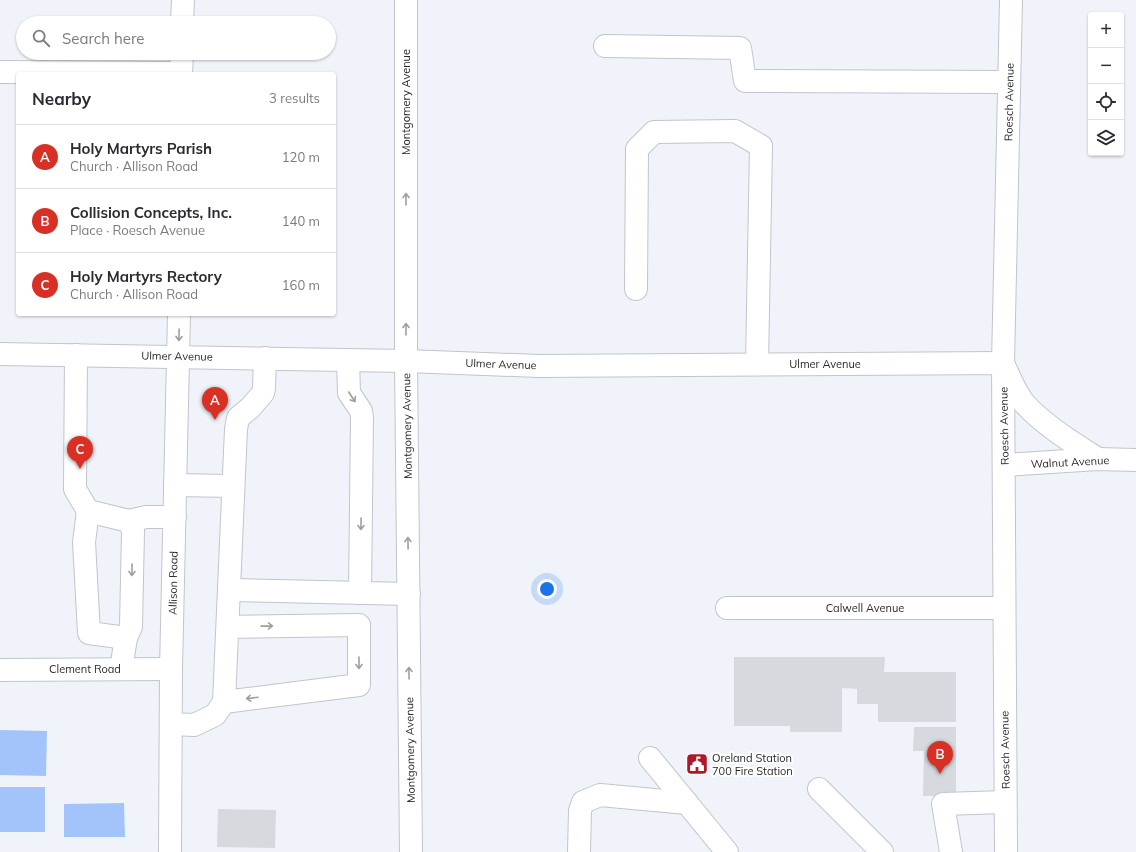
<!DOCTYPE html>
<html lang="en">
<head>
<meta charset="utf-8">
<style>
	:root { --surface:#fff; --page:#f2f2f3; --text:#2b2b33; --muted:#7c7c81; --line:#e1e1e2; --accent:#d93025 }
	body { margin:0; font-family:Mulish,sans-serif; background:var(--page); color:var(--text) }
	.controls { position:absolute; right:12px; top:12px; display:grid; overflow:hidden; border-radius:4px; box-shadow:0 1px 3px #0004 }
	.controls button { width:36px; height:36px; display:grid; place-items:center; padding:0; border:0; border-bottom:1px solid var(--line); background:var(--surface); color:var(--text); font:20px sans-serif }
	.you { position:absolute; left:547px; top:589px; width:14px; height:14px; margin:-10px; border:3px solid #fff; border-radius:50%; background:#1a73e8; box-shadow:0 0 0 6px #1a73e833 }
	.badge { display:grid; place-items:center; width:26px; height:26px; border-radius:50%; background:var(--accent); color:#fff; font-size:13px; font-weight:700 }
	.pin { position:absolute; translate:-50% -33px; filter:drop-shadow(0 1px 2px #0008) }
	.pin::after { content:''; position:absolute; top:21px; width:14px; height:12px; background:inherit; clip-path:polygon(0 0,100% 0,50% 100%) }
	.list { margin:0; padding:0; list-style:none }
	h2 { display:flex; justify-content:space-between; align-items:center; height:52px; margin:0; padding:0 16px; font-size:17px }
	h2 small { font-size:13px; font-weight:400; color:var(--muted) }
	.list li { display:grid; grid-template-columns:26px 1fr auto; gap:12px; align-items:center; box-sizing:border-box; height:64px; padding:0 16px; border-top:1px solid var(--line) }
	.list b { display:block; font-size:15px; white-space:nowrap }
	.list p { margin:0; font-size:13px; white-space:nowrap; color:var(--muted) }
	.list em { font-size:13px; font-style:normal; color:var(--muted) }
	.icon { flex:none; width:22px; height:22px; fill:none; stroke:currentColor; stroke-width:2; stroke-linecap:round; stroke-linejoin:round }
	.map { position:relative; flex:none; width:1136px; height:852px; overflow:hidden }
	.search { position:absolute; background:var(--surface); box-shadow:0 1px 3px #0004; left:16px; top:16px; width:320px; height:44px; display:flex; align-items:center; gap:10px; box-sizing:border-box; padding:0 14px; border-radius:22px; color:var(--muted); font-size:15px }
	.panel { position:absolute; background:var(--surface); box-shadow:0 1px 3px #0004; left:16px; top:72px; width:320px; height:244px; border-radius:4px }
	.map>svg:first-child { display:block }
	.green { fill:#a2c4fa }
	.building { fill:#d6dadf }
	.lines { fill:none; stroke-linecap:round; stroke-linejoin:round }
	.minor-casing { stroke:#c1c5cb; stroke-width:24 }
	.minor { stroke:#fff; stroke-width:22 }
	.oneway { stroke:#9e9fa0 }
	.labels { text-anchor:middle; stroke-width:4; stroke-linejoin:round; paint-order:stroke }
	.street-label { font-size:11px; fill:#27292b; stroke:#fff }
	.poi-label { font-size:11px; fill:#27292b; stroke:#fff; text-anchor:start }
</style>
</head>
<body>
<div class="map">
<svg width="1136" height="852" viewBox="0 0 1136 852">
	<rect width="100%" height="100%" fill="#f0f4fa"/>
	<!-- green -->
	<g class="green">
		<path d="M 0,730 L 47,731 L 46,776 L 0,775 Z"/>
		<rect x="0" y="787" width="45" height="45"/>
		<path d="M 124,803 L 125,837 L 64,837 L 64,804 Z"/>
	</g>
	<!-- building -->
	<g class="building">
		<path d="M 734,657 L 885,657 L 884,672 L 956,672 L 956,722 L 878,722 L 878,704 L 857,704 L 857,689 L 842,688 L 842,732 L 790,732 L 790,726 L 734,726 Z"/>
		<path d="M 914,727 L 956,727 L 956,796 L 923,796 L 924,751 L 913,751 Z"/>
		<path d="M 218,809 L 276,810 L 275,848 L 217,847 Z"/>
	</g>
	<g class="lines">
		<!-- minor casing -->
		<g class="minor-casing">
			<g id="minor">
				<path d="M 406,0 L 406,361 L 411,852"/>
				<path d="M 182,23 L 183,0"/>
				<path d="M 605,46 L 740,48 L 745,81 L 1009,82"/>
				<path d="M 0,72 L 181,73"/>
				<path d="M 181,74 L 182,53"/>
				<path d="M 636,289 L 637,149 L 654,132 L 735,131 L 761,146 L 757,364"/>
				<path d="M 0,354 L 406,361 L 539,366 L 1003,363 C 1009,376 1015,392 1024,403 C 1042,424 1075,444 1098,459"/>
				<path d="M 76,355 L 75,489 L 88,511 L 129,521 L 133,531 L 131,627 L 126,638 L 121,669"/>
				<path d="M 348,360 L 349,393 L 361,411 L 362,417 L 360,593"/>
				<path d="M 1004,465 L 1098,459 L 1136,460"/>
				<path d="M 175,485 L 233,486"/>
				<path d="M 88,511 L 84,542 L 89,633 L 126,638"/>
				<path d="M 129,521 L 146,517 L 175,517"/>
				<path d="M 229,590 L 409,594"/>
				<path d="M 727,608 L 1003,608"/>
				<path d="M 0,670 L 171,669"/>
				<path d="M 224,702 L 359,685 L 359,625 L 228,627"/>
				<path d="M 171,724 L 194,725 L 215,715 L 224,702 L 236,429 L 238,418 L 250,408 L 263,393 L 264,388 L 265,358"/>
				<path d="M 650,758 L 727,852"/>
				<path d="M 819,789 L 882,852"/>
				<path d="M 170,852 L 171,669 L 179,314"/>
				<path d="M 579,852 L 580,811 L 583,802 L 600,795 L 687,803"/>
				<path d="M 951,852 L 943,804 L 1005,802"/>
				<path d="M 1006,852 L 1003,363 L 1011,0"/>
			</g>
		</g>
		<!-- minor -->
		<use href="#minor" class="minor"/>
	</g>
	<!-- one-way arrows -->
	<defs><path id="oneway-shaft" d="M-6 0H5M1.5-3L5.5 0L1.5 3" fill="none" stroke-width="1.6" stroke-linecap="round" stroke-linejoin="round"/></defs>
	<g class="oneway">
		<use href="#oneway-shaft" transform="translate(406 199) rotate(-90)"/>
		<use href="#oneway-shaft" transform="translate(406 329) rotate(-90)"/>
		<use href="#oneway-shaft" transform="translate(179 335) rotate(91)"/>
		<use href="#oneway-shaft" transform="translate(352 397) rotate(57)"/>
		<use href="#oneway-shaft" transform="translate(361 524) rotate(91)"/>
		<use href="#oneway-shaft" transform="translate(408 543) rotate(-91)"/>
		<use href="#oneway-shaft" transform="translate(132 570) rotate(91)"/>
		<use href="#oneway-shaft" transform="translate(267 626) rotate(-1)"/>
		<use href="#oneway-shaft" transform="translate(359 663) rotate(90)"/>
		<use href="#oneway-shaft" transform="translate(409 673) rotate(-91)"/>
		<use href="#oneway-shaft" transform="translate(252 698) rotate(173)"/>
	</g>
	<!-- icons -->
	<defs>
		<g id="civic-square" transform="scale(1.15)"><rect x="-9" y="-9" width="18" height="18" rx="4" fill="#ad182b" stroke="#fff"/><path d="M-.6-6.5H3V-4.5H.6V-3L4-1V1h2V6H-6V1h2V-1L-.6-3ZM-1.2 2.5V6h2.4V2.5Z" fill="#fff"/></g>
	</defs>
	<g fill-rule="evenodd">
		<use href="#civic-square" x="697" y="764"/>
	</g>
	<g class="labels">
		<!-- street labels -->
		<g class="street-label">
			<text transform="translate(406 102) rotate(-90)" y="4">Montgomery Avenue</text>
			<text transform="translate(1009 102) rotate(-89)" y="4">Roesch Avenue</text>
			<text transform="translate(177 356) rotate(1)" y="4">Ulmer Avenue</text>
			<text transform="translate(501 364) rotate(2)" y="4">Ulmer Avenue</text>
			<text x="825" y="368">Ulmer Avenue</text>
			<text transform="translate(407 426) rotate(-91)" y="4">Montgomery Avenue</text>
			<text transform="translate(1004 426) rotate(-91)" y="4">Roesch Avenue</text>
			<text transform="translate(1070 462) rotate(-3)" y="4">Walnut Avenue</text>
			<text transform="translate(173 583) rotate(-89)" y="4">Allison Road</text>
			<text x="865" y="612">Calwell Avenue</text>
			<text x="85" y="673">Clement Road</text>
			<text transform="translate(410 750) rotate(-91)" y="4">Montgomery Avenue</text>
			<text transform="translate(1005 750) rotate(-91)" y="4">Roesch Avenue</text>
		</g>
		<!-- poi labels -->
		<g class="poi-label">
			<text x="712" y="762">Oreland Station<tspan x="712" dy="13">700 Fire Station</tspan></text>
		</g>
	</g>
</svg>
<div class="controls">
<button>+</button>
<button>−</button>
<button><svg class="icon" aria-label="locate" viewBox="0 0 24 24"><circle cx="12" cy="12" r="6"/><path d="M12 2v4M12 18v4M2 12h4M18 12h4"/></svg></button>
<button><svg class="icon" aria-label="layers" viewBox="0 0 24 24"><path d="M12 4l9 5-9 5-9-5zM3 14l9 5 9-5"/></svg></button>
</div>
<div class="you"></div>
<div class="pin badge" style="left:215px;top:420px">A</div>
<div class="pin badge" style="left:940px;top:774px">B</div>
<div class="pin badge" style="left:80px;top:469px">C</div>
<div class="search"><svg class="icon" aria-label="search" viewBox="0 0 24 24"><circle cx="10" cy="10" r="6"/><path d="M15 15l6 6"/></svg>Search here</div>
<section class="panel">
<h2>Nearby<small>3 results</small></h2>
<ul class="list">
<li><span class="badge">A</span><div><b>Holy Martyrs Parish</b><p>Church · Allison Road</p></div><em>120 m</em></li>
<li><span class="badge">B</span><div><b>Collision Concepts, Inc.</b><p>Place · Roesch Avenue</p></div><em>140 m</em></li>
<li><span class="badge">C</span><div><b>Holy Martyrs Rectory</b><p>Church · Allison Road</p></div><em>160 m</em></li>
</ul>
</section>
</div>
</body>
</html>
